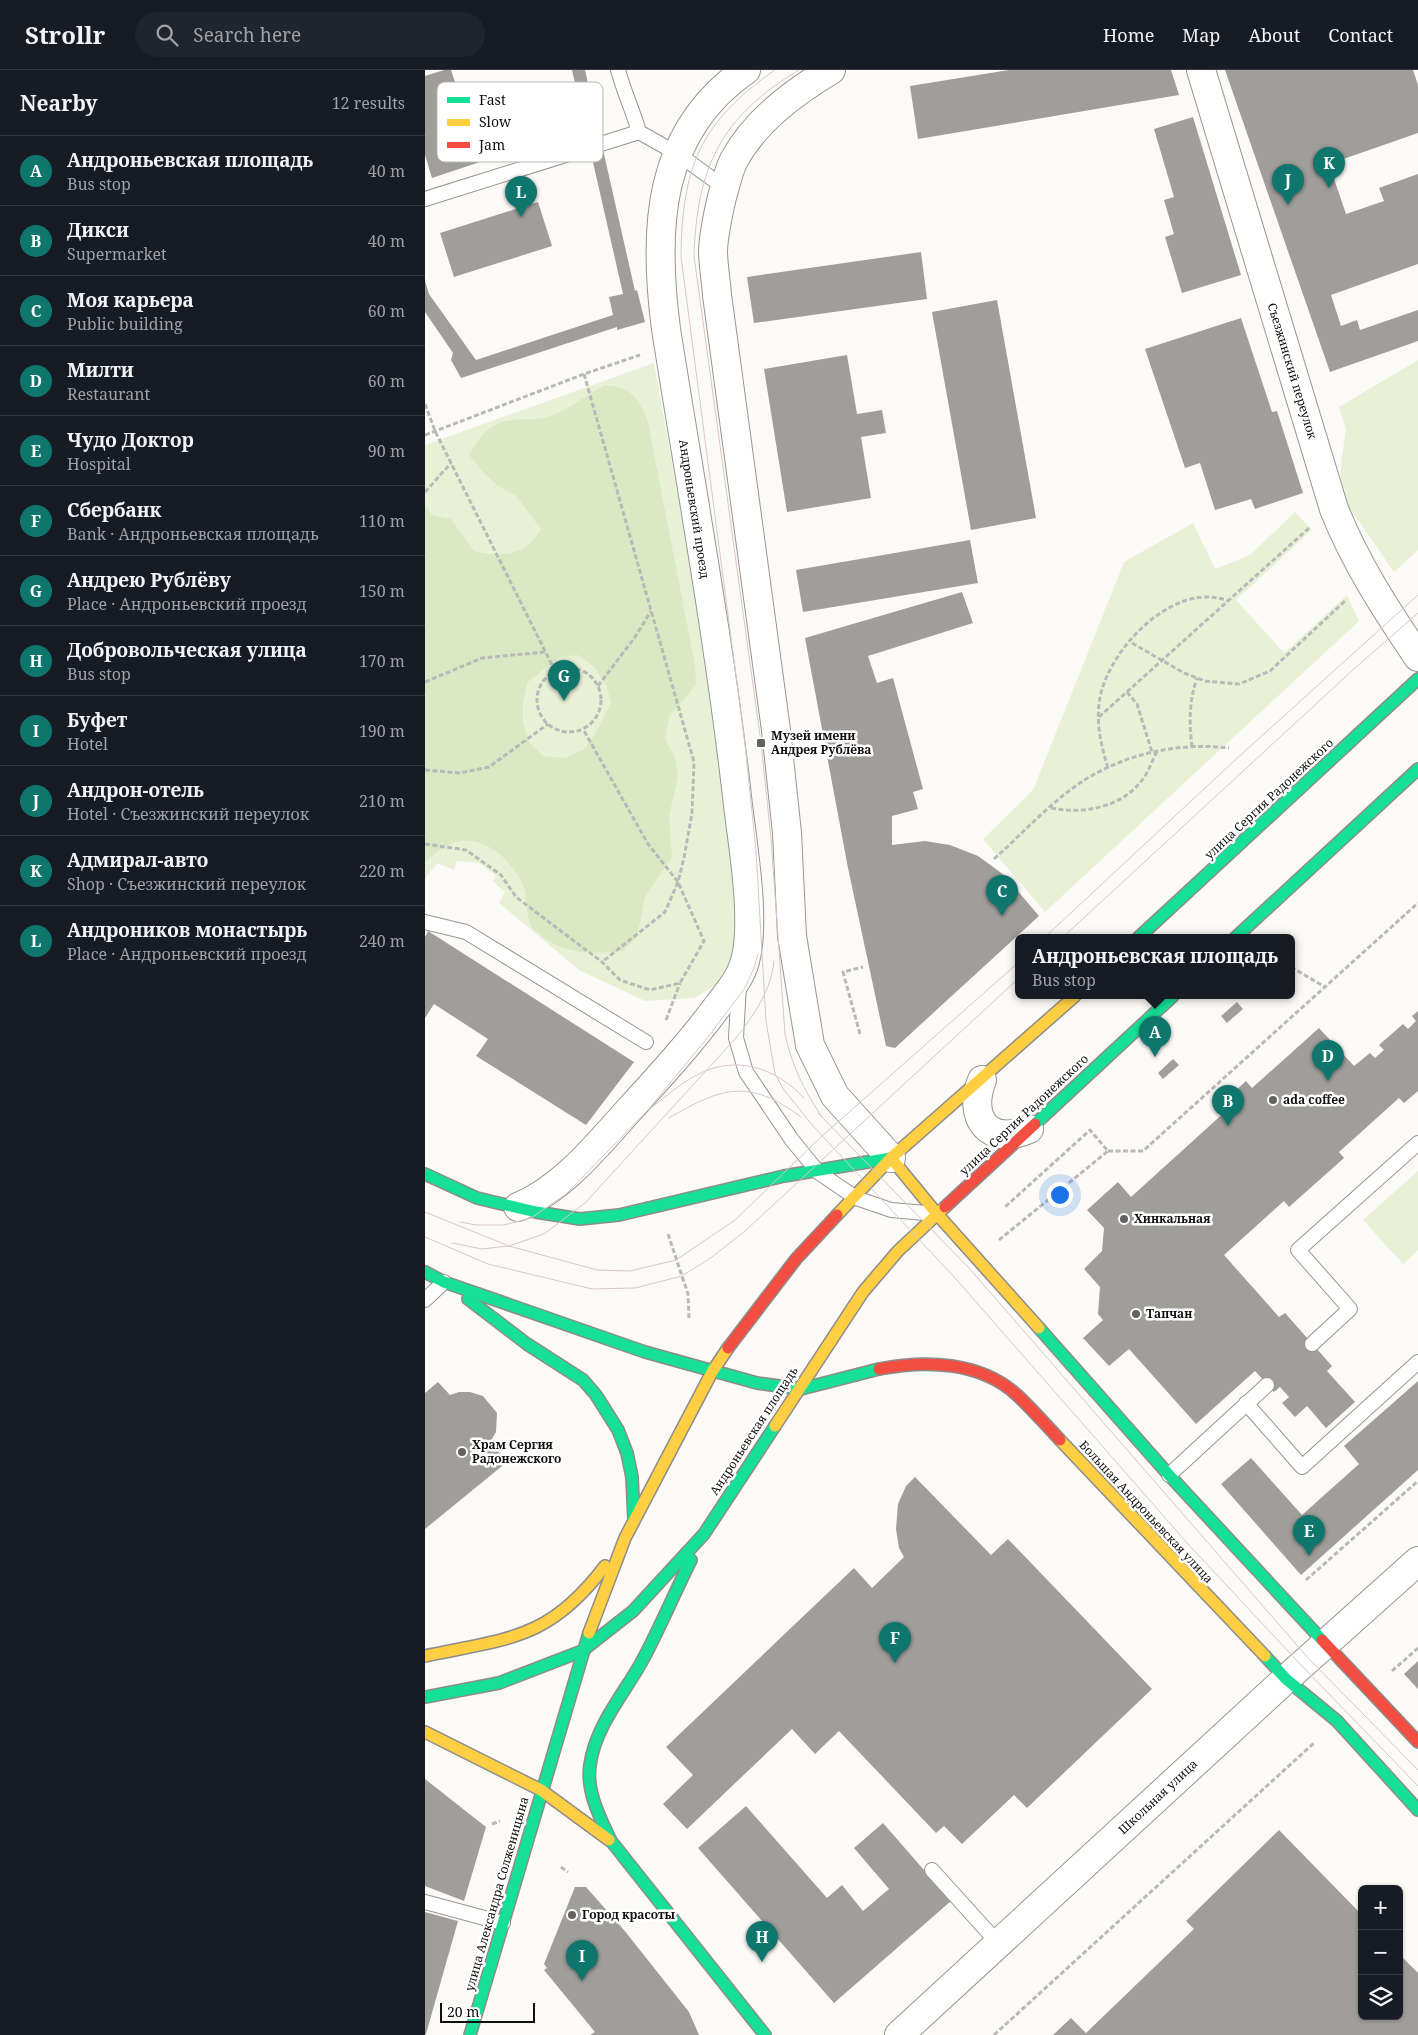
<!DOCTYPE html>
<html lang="en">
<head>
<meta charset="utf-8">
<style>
	:root { --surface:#171b24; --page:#20242c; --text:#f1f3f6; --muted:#9ea1a6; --line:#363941; --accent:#0f766e }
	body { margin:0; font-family:"Noto Serif",serif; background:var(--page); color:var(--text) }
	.controls { position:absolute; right:15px; bottom:15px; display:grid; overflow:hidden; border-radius:8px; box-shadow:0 1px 4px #0004 }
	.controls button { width:45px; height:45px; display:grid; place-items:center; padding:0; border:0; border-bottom:1px solid var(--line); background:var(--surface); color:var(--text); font:25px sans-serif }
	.scale { position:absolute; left:15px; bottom:12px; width:95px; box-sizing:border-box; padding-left:5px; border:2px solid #101010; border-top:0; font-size:14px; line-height:18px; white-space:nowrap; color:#101010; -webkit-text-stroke:4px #fff; paint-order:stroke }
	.you { position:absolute; left:634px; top:1124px; width:18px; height:18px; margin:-12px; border:4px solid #fff; border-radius:50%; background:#1a73e8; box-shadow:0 0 0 8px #1a73e833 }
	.badge { display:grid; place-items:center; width:32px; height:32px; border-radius:50%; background:var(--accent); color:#fff; font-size:16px; font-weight:700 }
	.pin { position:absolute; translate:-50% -41px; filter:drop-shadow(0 1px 2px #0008) }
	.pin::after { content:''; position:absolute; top:26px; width:18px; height:15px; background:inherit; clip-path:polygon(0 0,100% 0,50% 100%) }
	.popup { position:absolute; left:590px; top:864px; width:280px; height:65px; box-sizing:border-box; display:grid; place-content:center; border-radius:8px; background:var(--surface); filter:drop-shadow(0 1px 4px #0005); font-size:16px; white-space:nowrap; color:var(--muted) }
	.popup b { font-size:19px; color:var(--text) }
	.popup::after { content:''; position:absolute; left:50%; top:100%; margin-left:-10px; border:10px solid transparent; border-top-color:var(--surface) }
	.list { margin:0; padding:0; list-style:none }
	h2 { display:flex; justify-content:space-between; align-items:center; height:65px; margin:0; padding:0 20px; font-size:21px }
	h2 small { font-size:16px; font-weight:400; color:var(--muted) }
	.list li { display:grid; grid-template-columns:32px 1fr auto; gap:15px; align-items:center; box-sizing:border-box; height:70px; padding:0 20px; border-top:1px solid var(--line) }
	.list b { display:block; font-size:19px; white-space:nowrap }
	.list p { margin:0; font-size:16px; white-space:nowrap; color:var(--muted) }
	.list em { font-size:16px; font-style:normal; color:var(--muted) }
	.icon { flex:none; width:28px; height:28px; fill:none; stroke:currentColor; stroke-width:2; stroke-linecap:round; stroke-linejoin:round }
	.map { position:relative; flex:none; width:993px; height:1965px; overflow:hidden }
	header { display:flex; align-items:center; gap:30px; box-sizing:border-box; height:70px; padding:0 25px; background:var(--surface); border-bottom:1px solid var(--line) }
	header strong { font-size:24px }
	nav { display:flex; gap:28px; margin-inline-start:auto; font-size:18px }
	.search { width:350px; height:45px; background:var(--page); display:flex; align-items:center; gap:12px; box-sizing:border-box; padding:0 18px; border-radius:28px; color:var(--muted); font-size:19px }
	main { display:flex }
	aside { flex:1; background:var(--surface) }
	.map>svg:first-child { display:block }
	.green { fill:#e8f1d6 }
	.forest { fill:#dae9c4; fill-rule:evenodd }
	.building { fill:#a09e9b }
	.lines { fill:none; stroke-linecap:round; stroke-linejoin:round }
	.lane-casing { stroke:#969594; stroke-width:16 }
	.street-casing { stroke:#969594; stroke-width:30 }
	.fast-casing { stroke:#8d8c8a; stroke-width:14 }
	.slow-casing { stroke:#8d8c8a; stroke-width:14 }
	.jam-casing { stroke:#8d8c8a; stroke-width:14 }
	.path { stroke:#b9b9b8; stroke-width:3; stroke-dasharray:5 2.5; stroke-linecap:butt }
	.lane { stroke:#fffefe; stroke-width:14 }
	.street { stroke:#fffefe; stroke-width:28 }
	.fast { stroke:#16e098; stroke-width:11 }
	.slow { stroke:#ffcf43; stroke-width:11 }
	.jam { stroke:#f24e42; stroke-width:11 }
	.tram { stroke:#d8c6c8; stroke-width:1 }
	.poi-dot { fill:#636260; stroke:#fff; stroke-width:2 }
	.labels { text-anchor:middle; stroke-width:5; stroke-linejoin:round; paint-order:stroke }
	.street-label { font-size:12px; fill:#101010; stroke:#fff }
	.poi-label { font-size:12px; font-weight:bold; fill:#101010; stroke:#fff; text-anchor:start }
	.key { fill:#fff; stroke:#b7b7b7; stroke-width:1 }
	.key-label { font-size:14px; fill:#101010 }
</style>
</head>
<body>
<header>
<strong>Strollr</strong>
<div class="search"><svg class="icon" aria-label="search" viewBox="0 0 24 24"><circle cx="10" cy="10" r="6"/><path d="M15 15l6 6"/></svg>Search here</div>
<nav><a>Home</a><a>Map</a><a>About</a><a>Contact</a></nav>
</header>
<main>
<aside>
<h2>Nearby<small>12 results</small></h2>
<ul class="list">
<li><span class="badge">A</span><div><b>Андроньевская площадь</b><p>Bus stop</p></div><em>40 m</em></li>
<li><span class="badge">B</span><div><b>Дикси</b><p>Supermarket</p></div><em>40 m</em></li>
<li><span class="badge">C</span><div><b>Моя карьера</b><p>Public building</p></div><em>60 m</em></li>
<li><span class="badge">D</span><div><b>Милти</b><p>Restaurant</p></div><em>60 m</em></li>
<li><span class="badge">E</span><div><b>Чудо Доктор</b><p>Hospital</p></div><em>90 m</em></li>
<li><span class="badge">F</span><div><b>Сбербанк</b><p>Bank · Андроньевская площадь</p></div><em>110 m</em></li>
<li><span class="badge">G</span><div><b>Андрею Рублёву</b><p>Place · Андроньевский проезд</p></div><em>150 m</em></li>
<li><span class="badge">H</span><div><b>Добровольческая улица</b><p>Bus stop</p></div><em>170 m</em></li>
<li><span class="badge">I</span><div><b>Буфет</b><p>Hotel</p></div><em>190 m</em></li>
<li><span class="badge">J</span><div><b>Андрон-отель</b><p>Hotel · Съезжинский переулок</p></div><em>210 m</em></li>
<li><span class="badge">K</span><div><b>Адмирал-авто</b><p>Shop · Съезжинский переулок</p></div><em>220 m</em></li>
<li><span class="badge">L</span><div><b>Андроников монастырь</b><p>Place · Андроньевский проезд</p></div><em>240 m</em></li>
</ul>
</aside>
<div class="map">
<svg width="993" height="1965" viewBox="0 0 993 1965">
	<rect width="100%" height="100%" fill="#fcfaf6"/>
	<!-- green -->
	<g class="green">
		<path d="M 993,290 L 993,480 L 969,502 L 915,424 L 916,394 L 921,359 L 914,337 Z"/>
		<path d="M 229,293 L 292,642 L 312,866 L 306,888 L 293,913 L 270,928 L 220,931 L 154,900 L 74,833 L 80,822 L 67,811 L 71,806 L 54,793 L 32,791 L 29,800 L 12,793 L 0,809 L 0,375 Z"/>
		<path d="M 870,442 L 887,460 L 811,530 L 859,583 L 922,525 L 934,551 L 620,842 L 558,769 L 608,720 L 699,492 L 768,453 L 790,499 L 825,485 Z"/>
		<path d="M 993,1101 L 993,1180 L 978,1194 L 938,1150 Z"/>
	</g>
	<!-- forest -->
	<path class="forest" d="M 180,315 C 206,318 211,325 222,348 L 270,595 L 271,615 L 244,647 L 240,669 L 250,687 L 253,706 L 244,747 L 247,787 L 220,827 L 212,867 L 198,881 C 169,884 137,885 115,864 C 112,862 108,859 106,856 C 100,845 103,827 98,815 C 88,792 63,768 36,771 C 23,772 10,784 0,792 L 0,435 L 7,445 L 26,449 L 49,481 C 78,488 100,486 116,459 L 91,426 L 73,416 L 57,401 L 44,385 C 54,367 64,353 87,350 C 100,348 113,351 126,346 C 144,339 162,325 180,315 ZM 153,585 L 169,597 L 181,614 L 186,633 L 170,664 L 158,680 L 139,688 L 118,686 L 105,673 L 98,653 L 98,631 L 103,612 L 134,587 Z"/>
	<!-- building -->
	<g class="building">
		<path d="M 19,0 L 26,0 L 37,33 L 59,26 L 67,52 L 45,59 L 55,92 L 7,108 L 0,85 L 0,6 Z"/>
		<path d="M 147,0 L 160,0 L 210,221 L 212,220 L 220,252 L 192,260 L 192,257 L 36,308 L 26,290 L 28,283 L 0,242 L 0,211 L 4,224 L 51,290 L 188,245 L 184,227 L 198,224 Z"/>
		<path d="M 584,0 L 746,0 L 754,25 L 493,69 L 485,16 Z"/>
		<path d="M 800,0 L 988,0 L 993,15 L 993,63 L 904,94 L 921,144 L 959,131 L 954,118 L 993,104 L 993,194 L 906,225 L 916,256 L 932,250 L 935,260 L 993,240 L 993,271 L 905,302 Z"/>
		<path d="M 768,47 L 816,205 L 757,223 L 740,167 L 749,164 L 739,130 L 749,127 L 729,59 Z"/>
		<path d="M 113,132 L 127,176 L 29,207 L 15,163 Z"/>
		<path d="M 496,182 L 502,229 L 329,253 L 322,207 Z"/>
		<path d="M 572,230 L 611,448 L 546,460 L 507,242 Z"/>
		<path d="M 816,248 L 847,342 L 852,341 L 878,423 L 830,439 L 826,429 L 790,440 L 775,393 L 760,398 L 720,279 Z"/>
		<path d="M 422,285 L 432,344 L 457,340 L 461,363 L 436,367 L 446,428 L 362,442 L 339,299 Z"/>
		<path d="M 545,470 L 553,513 L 378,542 L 371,500 Z"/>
		<path d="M 537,522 L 548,553 L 443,586 L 452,613 L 468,608 L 498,719 L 488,722 L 493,739 L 467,746 L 467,775 L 500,771 L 525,775 L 553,786 L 579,805 L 614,846 L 470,978 L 461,976 L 423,798 L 380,568 Z"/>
		<path d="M 3,861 L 209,992 L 161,1055 L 51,986 L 63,969 L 9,934 L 0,948 L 0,867 Z"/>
		<path d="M 812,932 L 818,939 L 802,953 L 796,946 Z"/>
		<path d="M 993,941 L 993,1021 L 979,1033 L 974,1028 L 914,1082 L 919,1088 L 864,1137 L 859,1131 L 799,1185 L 854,1247 L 860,1243 L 907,1296 L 902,1301 L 930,1332 L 901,1358 L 882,1336 L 870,1347 L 857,1333 L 864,1327 L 855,1317 L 849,1322 L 830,1301 L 771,1354 L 704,1279 L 684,1296 L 658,1268 L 678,1250 L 673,1244 L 675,1217 L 659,1199 L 677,1181 L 679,1158 L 662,1140 L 693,1112 L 706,1127 L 813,1030 L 807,1024 L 821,1011 L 827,1018 L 894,958 L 929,996 L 945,983 L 950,988 L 959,980 L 954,975 L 978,954 L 983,959 L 991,951 L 987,946 Z"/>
		<path d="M 748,989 L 754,995 L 738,1009 L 733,1003 Z"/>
		<path d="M 993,1311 L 993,1400 L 876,1505 L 796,1414 L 826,1388 L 877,1445 L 934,1394 L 919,1376 Z"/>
		<path d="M 13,1312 L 25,1325 L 34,1322 L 45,1322 L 58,1326 L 72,1343 L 71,1362 L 65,1372 L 82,1392 L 0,1459 L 0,1323 Z"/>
		<path d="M 490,1407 L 566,1485 L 583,1469 L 727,1619 L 602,1738 L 589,1725 L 537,1774 L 519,1756 L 511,1763 L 414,1661 L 390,1684 L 367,1659 L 262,1759 L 238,1734 L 268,1705 L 241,1677 L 429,1498 L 447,1518 L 479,1487 L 474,1478 L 471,1459 L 473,1434 L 481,1416 Z"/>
		<path d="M 993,1591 L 993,1619 L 979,1604 Z"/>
		<path d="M 0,1709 L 61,1757 L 39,1831 L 0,1816 Z"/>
		<path d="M 321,1736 L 402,1828 L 417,1815 L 438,1841 L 464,1819 L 429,1778 L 458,1753 L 526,1831 L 409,1933 L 273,1778 Z"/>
		<path d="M 854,1760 L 937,1845 L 937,1946 L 974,1946 L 974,1884 L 993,1903 L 993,1965 L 628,1965 L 646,1948 L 661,1963 L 769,1859 L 761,1851 Z"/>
		<path d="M 150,1817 L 161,1817 L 199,1860 L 264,1942 L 274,1965 L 165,1965 L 170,1962 L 119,1900 L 122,1898 L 119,1894 Z"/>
		<path d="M 0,1842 L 33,1851 L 1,1964 L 0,1964 Z"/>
	</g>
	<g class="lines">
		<!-- lane casing -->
		<g class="lane-casing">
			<g id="lane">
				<path d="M 193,0 C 199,22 208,41 214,62 L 253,84 L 300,118"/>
				<path d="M 0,129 L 214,62"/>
				<path d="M 0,852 L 41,862 L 221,972"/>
				<path d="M 314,915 L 311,968 L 321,1002 L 367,1070 L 393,1102 L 431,1128 L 466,1140 L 512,1144"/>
				<path d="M 0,1230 L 19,1212"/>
				<path d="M 887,1274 L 925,1239 L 873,1180 L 993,1073"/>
				<path d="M 821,1333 L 877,1397 L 993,1292"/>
				<path d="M 744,1405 L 842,1315"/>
				<path d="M 507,1800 L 573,1873"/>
				<path d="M 0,1832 L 78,1853"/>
			</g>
		</g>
		<!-- street casing -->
		<g class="street-casing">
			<g id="street">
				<path d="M 406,0 C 368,23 330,51 309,90 C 303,101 301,115 297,127 C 293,144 289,162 288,180 C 288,195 291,210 292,225 L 351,660 L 362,763 L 367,866 L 385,975 L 410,1026 L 466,1088"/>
				<path d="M 776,0 L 909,439 C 930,492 961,540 993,587"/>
				<path d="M 557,1010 C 542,1048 564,1077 604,1059"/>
				<path d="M 93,1137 C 138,1119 174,1073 206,1038 C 237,1004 268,970 295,933 C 305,920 316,907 320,891 C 331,852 318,777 313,735 C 295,575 266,417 241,259 C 228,160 231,62 321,0"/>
				<path d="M 474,1965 L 861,1609 L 993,1491"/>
			</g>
		</g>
		<!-- fast casing -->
		<g class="fast-casing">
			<g id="fast">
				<path d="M 713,868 L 993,609"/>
				<path d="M 810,868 L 993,699"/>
				<path d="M 610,1054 L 748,926"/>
				<path d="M 0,1104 L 52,1128 L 111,1142 L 155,1149 L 194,1145 L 359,1106 L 466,1088"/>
				<path d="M 0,1202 L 19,1212 L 220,1282 L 332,1313 L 376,1319 L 454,1299"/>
				<path d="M 43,1229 L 102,1274 L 158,1310 L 171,1325 L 193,1360 L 202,1383 L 207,1407 L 209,1450"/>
				<path d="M 614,1258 L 744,1405 L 897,1570"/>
				<path d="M 266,1490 C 249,1524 234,1560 216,1593 C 198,1625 170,1657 165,1695 C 161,1721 175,1748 186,1771 L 340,1965"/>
				<path d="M 840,1586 L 861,1609 L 912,1651 L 993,1740"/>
				<path d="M 0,1627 L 74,1613 L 157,1581 L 208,1541 L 279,1464 L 350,1356"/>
				<path d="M 45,1965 L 164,1563"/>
			</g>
		</g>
		<!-- slow casing -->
		<g class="slow-casing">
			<g id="slow">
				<path d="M 466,1088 L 512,1144 L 614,1258"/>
				<path d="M 412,1145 L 466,1088 L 650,926"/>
				<path d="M 350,1356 L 438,1222 L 473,1181 L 520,1137"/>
				<path d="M 635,1370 L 840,1586"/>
				<path d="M 164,1563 L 200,1468 L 287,1302 L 303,1278"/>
				<path d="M 0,1586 C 84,1568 124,1570 180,1496"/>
				<path d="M 0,1662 L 116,1720 L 184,1770"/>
			</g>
		</g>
		<!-- jam casing -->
		<g class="jam-casing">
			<g id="jam">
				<path d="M 520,1137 L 610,1054"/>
				<path d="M 303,1278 L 371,1189 L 412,1145"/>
				<path d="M 454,1299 C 500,1290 555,1291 592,1325 C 607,1339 621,1355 635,1370"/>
				<path d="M 897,1570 L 993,1672"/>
			</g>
		</g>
		<!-- path -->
		<g class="path">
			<path d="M 159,304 L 269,692 L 267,743 L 259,788 L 253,812 L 240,842 L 177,892"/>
			<path d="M 0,334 L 10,361 L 130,601"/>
			<path d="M 0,365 L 159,304 L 215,285"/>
			<path d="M 0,422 L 26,393"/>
			<path d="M 707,573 L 759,603 L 780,611 L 814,614 L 845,601 L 921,530"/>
			<circle cx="144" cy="630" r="32"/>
			<path d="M 0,612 L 57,588 L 120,582"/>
			<path d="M 173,616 L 210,567 L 226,541"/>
			<path d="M 702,622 L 712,634 L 727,682"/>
			<path d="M 674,647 L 884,458"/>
			<path d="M 767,677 C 764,651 764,632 772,608"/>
			<path d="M 683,698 C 675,673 670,648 676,623 C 688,575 751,510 803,531"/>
			<path d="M 0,700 L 35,703 L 64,697 L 123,654"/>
			<path d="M 626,738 C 659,745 700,737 720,706 C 725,698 728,689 732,681"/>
			<path d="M 0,774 L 41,780 L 76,805 L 91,827 L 177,892 L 195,910 L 225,920 L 255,913 L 279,871 L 253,812 L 223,774 L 158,659"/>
			<path d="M 569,789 C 597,764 624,734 655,713 C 698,684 753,672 804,678"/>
			<path d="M 866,897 L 900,917"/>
			<path d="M 241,950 L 255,913"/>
			<path d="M 435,964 L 418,902 L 438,897"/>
			<path d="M 683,1081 L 718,1081 L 993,833"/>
			<path d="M 243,1164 L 263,1224 L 264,1248"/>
			<path d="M 574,1170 L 683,1081 L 665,1060 L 580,1137"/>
			<path d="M 881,1510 L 993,1411"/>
			<path d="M 967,1601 L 993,1578"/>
			<path d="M 67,1754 L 75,1751"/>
			<path d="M 136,1797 L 143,1802"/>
			<path d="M 569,1965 L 890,1672"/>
		</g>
		<!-- lane -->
		<use href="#lane" class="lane"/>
		<!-- street -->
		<use href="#street" class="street"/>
		<!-- fast -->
		<use href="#fast" class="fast"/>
		<!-- slow -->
		<use href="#slow" class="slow"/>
		<!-- jam -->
		<use href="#jam" class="jam"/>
		<!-- tram -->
		<g class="tram">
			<path d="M 350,0 C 275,52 257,97 256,187 L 320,674 L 331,781 L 341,951 L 350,1004 L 359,1020 L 388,1056 L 531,1209 L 763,1474 L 876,1595 L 993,1716"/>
			<path d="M 374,0 C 295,47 272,98 269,186 L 336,673 L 346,768 L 360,964 C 367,996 379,1020 397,1047"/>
			<path d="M 619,868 L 809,691 L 993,525"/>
			<path d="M 637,868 L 930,598 L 993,543"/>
			<path d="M 222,1041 C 238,1029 254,1014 272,1005 C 311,984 351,998 379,1028"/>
			<path d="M 393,1043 L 544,1198 L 884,1589 L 993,1700"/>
			<path d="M 244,1048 C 297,1017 324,1008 376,1047"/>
			<path d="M 0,1142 L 84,1176 L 172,1200 L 205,1201 L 251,1190 L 310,1150 L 397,1066 L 594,892"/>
			<path d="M 35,1152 L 51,1155 L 79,1155 L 106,1148 L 141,1124 L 222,1041 L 283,967 L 320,918 L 329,898 L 333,884"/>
			<path d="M 0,1167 L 63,1194 L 167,1219 L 210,1218 L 257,1206 L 287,1187 L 320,1161 L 594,908"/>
			<path d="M 27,1173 L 57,1179 L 84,1176 L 119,1164 L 160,1133 L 311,968 C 329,945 346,921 349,891"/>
		</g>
	</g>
	<!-- markers -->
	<g class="poi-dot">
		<rect x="331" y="668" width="10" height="10" rx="2.5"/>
		<circle cx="848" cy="1030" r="5"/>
		<circle cx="699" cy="1149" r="5"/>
		<circle cx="711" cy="1244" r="5"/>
		<circle cx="37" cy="1382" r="5"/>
		<circle cx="147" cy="1845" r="5"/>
	</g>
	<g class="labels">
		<!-- street labels -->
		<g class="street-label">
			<text transform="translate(867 301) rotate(73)" y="4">Съезжинский переулок</text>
			<text transform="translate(269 439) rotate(81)" y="4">Андроньевский проезд</text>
			<text transform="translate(844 729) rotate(-43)" y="4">улица Сергия Радонежского</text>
			<text transform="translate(599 1045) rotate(-43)" y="4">улица Сергия Радонежского</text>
			<text transform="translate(329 1361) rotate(-57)" y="4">Андроньевская площадь</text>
			<text transform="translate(721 1442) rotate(47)" y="4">Большая Андроньевская улица</text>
			<text transform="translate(733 1727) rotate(-43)" y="4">Школьная улица</text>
			<text transform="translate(72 1824) rotate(-74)" y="4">улица Александра Солженицына</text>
		</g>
		<!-- poi labels -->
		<g class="poi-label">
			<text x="346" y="670">Музей имени<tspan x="346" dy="14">Андрея Рублёва</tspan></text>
			<text x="858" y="1034">ada coffee</text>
			<text x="709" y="1153">Хинкальная</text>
			<text x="721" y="1248">Тапчан</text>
			<text x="47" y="1379">Храм Сергия<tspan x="47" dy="14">Радонежского</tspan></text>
			<text x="157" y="1849">Город красоты</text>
		</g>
	</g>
	<!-- legend -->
	<rect x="12" y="12" width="166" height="80" rx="8" class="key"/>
	<rect x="22" y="27" width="23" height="6" fill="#16e098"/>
	<rect x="22" y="49" width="23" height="7" fill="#ffcf43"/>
	<rect x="22" y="72" width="23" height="6" fill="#f24e42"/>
	<g class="key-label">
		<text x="54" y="35">Fast</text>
		<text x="54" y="57">Slow</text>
		<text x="54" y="80">Jam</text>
	</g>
</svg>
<div class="controls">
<button>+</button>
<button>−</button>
<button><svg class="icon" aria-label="layers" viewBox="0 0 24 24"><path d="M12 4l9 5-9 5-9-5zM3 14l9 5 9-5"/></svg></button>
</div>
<div class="scale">20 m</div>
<div class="you"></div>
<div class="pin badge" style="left:730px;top:987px">A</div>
<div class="popup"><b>Андроньевская площадь</b>Bus stop</div>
<div class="pin badge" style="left:803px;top:1056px">B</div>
<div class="pin badge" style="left:577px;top:846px">C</div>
<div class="pin badge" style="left:903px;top:1011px">D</div>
<div class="pin badge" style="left:884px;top:1486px">E</div>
<div class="pin badge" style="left:470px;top:1593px">F</div>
<div class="pin badge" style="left:139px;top:631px">G</div>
<div class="pin badge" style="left:337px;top:1892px">H</div>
<div class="pin badge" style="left:157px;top:1911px">I</div>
<div class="pin badge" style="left:863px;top:135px">J</div>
<div class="pin badge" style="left:904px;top:118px">K</div>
<div class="pin badge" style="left:96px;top:147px">L</div>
</div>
</main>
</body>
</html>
